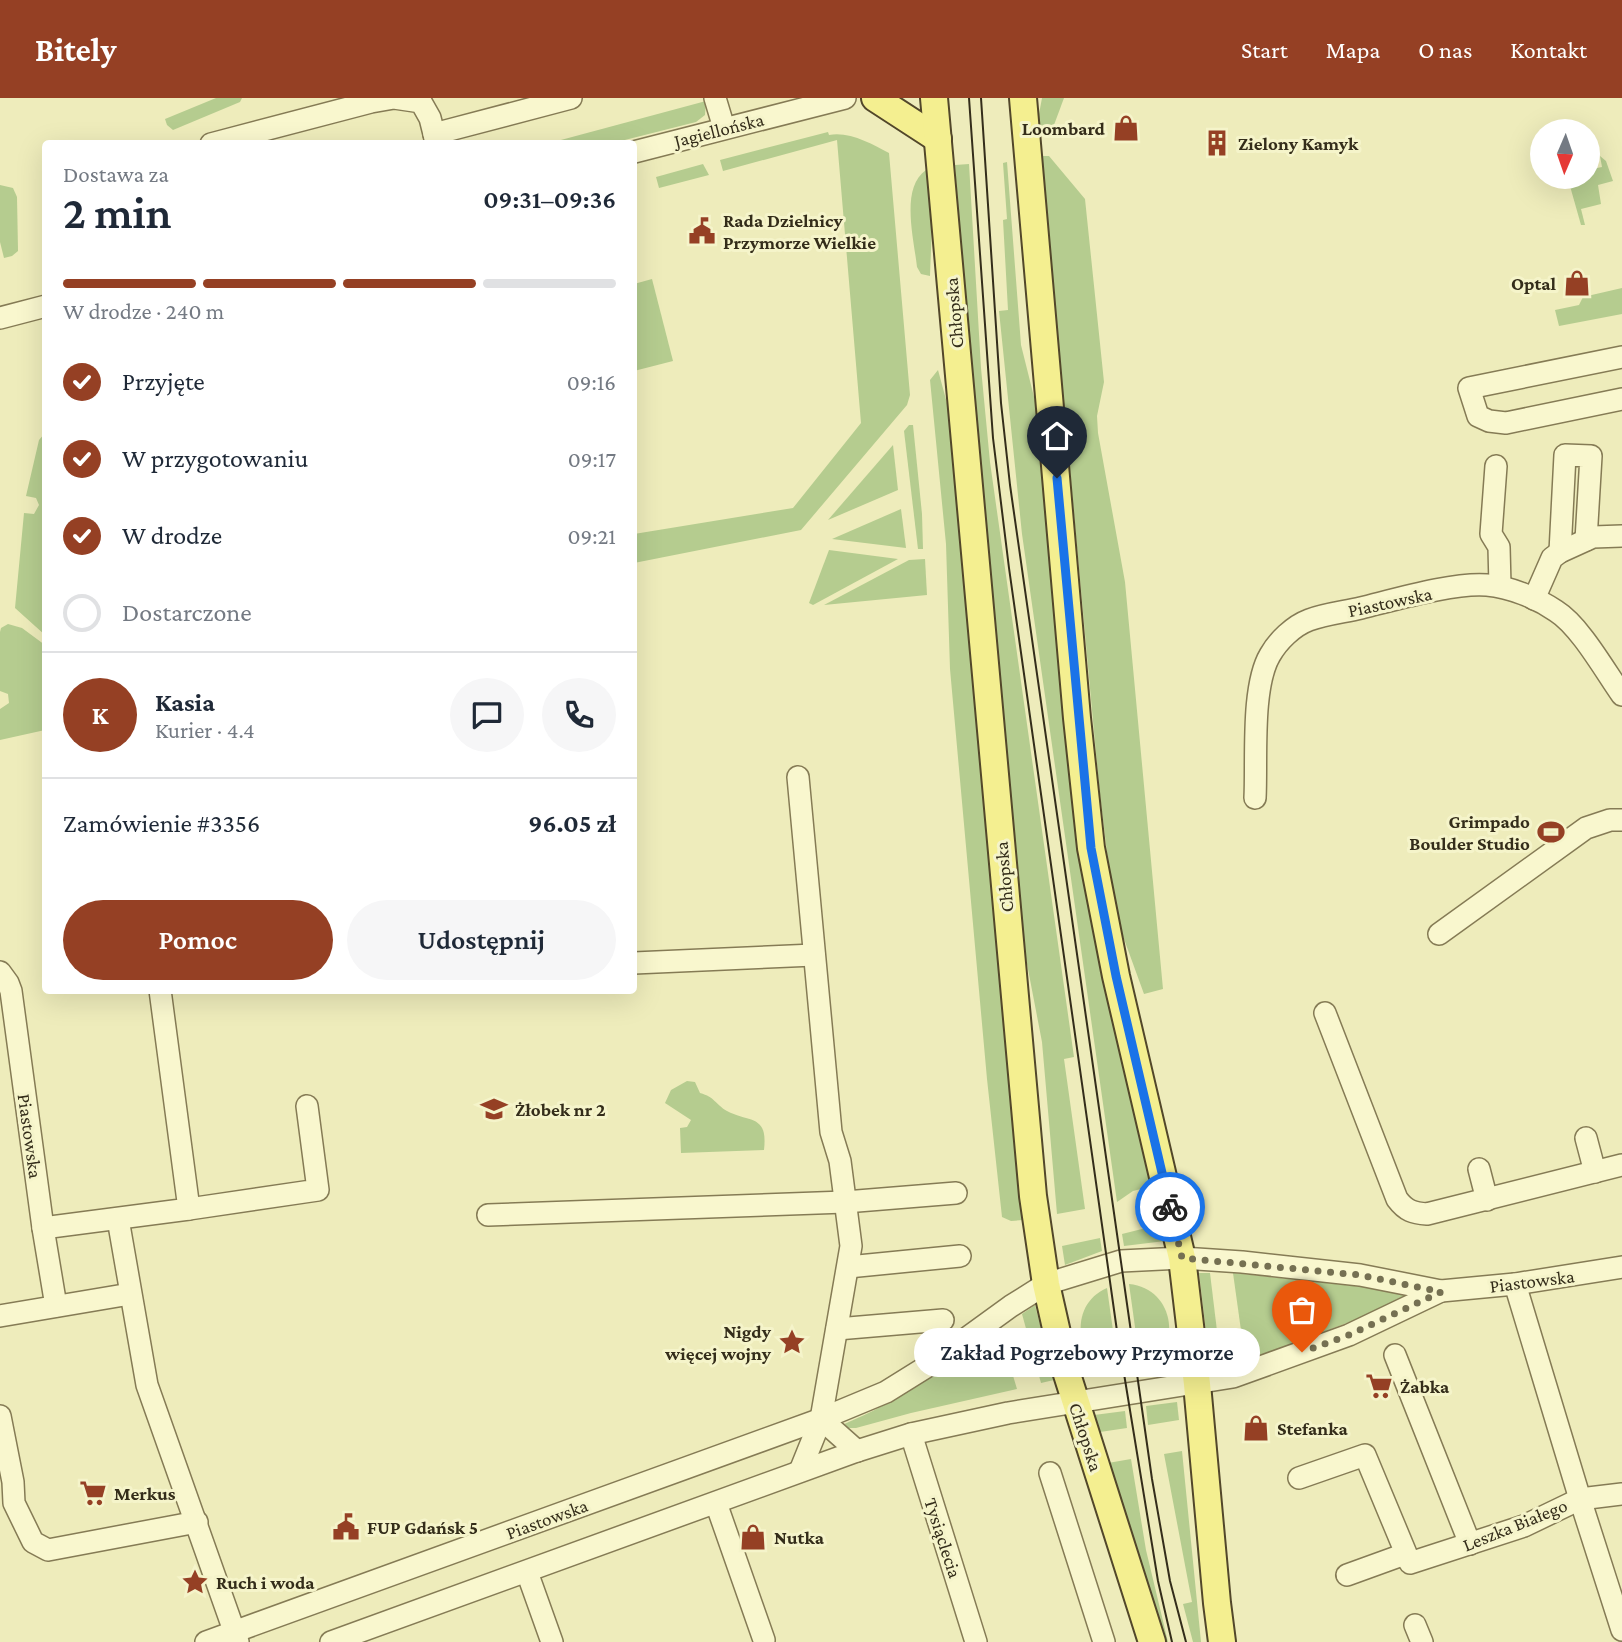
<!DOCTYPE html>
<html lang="pl">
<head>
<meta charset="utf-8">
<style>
  :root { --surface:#fff; --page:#f6f6f7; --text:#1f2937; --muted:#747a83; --line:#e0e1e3; --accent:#954024 }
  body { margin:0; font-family:"Crimson Pro",serif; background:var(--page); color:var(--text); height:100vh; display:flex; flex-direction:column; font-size:26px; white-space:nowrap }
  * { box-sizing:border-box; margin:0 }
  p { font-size:23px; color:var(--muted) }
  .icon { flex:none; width:38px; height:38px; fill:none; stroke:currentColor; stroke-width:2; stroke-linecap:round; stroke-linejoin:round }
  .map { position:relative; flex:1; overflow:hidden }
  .sheet { position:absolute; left:42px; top:42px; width:595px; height:854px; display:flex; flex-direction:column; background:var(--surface); border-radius:7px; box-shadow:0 7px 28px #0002 }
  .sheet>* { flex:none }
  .needle { width:46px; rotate:182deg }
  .tools { position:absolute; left:1530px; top:21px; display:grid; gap:14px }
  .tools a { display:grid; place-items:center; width:70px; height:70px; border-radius:50%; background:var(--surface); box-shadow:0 7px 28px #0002; font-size:35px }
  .pin { position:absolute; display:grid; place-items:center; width:60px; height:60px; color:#fff; margin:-72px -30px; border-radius:50% 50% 50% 0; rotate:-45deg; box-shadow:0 0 7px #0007 }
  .pin .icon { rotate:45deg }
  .courier { position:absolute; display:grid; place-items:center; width:70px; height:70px; margin:-35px; border:5px solid #1a73e8; border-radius:50%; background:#fff; color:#222; box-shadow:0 2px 9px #0007 }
  .bubble { position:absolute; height:49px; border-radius:24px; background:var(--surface); box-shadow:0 7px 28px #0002; font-size:23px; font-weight:600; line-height:49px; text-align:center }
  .summary em { font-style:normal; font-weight:600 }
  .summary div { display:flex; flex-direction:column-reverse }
  .summary { display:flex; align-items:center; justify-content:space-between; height:119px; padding:0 21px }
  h1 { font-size:46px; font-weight:600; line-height:52px }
  .bar { display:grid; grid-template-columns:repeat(4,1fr); gap:10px 7px; align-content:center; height:84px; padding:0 21px }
  .bar i { height:9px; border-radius:5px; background:var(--line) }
  .bar .active { background:var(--accent) }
  .bar p { grid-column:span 4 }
  .line { display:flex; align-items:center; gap:18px; padding:0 21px; border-top:2px solid var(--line) }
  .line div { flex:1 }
  .round { display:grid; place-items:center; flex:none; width:74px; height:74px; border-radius:37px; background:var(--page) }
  ol { padding:0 21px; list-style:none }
  li { display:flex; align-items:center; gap:21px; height:77px }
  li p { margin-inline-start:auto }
  li .icon { padding:7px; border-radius:50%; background:var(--accent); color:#fff; stroke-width:4 }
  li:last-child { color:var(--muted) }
  li i { width:38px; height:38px; border:4px solid var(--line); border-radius:50% }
  .action { display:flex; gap:14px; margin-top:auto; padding:14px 21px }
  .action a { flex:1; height:80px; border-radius:42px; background:var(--accent); color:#fff; font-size:28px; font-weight:600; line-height:80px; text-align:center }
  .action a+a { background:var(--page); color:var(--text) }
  header { display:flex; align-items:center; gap:42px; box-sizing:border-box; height:98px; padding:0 35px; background:var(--accent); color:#fff }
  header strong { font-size:33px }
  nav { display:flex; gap:38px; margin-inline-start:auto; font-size:24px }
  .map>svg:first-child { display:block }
</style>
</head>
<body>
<header>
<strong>Bitely</strong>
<nav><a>Start</a><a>Mapa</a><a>O nas</a><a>Kontakt</a></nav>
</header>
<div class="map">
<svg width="1622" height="1544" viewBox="0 0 1622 1544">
  <rect width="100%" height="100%" fill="#eeecbb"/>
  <g fill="#b5cc8f">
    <polygon points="216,0 242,0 240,4 173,32 167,27 165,21"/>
    <polygon points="1042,0 1064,0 1051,35 1038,36 1038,21"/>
    <polygon points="706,3 705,17 696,24 613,45 546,46"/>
    <path d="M 828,34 L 829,37 C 849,33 872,46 889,55 L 910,297 L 907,307 L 801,432 L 634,465 L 634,436 L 793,410 L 861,325 L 837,42 L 723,73 L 720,62 Z"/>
    <polygon points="1041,58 1049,58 1085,101 1104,284 1097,318 1098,335 1125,484 1163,891 1144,896 1116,819 1112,797 1099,688"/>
    <polygon points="1600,58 1606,63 1613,83 1598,87 1601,106 1581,111 1585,127 1581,127 1568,81 1551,85 1551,79 1587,79 1587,72 1602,69"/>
    <polygon points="1007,64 1021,247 1039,319 1153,1088 1133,1093 1117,1104 1022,436 999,213 1008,212 1003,122 1007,121 1003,65"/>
    <polygon points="703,66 709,77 659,90 656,79"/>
    <polygon points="969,66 981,270 990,364 1074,959 1064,961 1085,1111 1057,1116 1042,944 1022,840 966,220 955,67"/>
    <path d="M 926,72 C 935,106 931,143 930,178 L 921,176 L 917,169 C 914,141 900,90 926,72 Z"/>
    <polygon points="0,87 13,90 17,99 18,153 12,158 4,160 0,144"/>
    <polygon points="652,181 673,263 634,273 634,186"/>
    <polygon points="1622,190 1622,216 1559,228 1555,212 1579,207 1583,199"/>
    <polygon points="938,272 951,320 1010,990 1023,1122 1011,1123 1002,1119 987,981 950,571 946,446 930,282"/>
    <polygon points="909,327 913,327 922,416 923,451 918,451 904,333"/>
    <polygon points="45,335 46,335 45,537 15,510 24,415 34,416 39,407 36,400 26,398 39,342"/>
    <polygon points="893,347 898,392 828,422"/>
    <polygon points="901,411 906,450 832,441"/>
    <polygon points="829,452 898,461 813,507 809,505"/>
    <polygon points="925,461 927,497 824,507 909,462"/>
    <polygon points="8,526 22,530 45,547 45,632 0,642 0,611 9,605 8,596 0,593 0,534 1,530"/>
    <path d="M 687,983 L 695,984 L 700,995 C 715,999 715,1006 727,1013 C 750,1025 768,1016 764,1052 L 681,1055 L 680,1030 L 687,1029 L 691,1022 L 665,1005 L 671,992 Z"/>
    <polygon points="1162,1126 1165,1143 1124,1148 1122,1136"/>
    <polygon points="1100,1140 1102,1153 1065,1167 1062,1148"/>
    <polygon points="1199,1175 1210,1175 1221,1266 1210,1268"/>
    <polygon points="1233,1175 1410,1194 1411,1201 1269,1254 1245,1261"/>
    <path d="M 1129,1186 C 1176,1190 1184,1255 1141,1272 Z"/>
    <path d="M 1107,1190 L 1119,1275 C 1075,1269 1066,1207 1107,1190 Z"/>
    <polygon points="1035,1207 1054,1282 1041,1285 1022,1216"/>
    <path d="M 999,1231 L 1017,1291 L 911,1315 L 856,1330 L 844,1330 L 842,1327 C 900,1303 949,1268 999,1231 Z"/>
    <polygon points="1177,1304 1179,1322 1148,1327 1146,1308"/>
    <polygon points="1125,1313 1127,1330 1100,1334 1094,1317"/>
    <polygon points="1182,1353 1201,1544 1193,1544 1183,1506 1192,1504 1164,1356"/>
    <polygon points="1131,1361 1146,1452 1168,1544 1164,1544 1108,1365"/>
  </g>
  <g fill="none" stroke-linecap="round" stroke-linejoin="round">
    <g stroke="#857b55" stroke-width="24">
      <g id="minor">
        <polyline points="715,0 724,30"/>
        <polyline points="211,46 371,4 394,0 421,4 430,20 434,36"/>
        <polyline points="436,46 434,36 571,0"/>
        <polyline points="634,54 845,0"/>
        <polyline points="0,220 46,208"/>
        <polyline points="1622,259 1469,290 1478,318 1489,323 1506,325 1622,301"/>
        <polyline points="1496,368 1491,436 1499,449 1500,488"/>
        <polyline points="1560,454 1565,357 1591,358 1586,442"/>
        <polyline points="1534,501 1552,460 1560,454 1593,439 1622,438"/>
        <polyline points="798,679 831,1034 840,1063 851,1148 821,1321 800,1373"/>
        <path d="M 1255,700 C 1257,662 1251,589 1270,557 C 1278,543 1293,528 1309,522 C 1325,516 1344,514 1361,510 C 1394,502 1455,484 1487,487 C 1510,489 1537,500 1556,513 C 1580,528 1605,573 1622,597"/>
        <polyline points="1439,836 1586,730 1610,722 1622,722"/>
        <polyline points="634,865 814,857"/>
        <polyline points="0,874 8,885 11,893 43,1130 56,1208"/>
        <path d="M 1325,915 L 1397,1101 C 1406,1113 1413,1115 1427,1116 L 1622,1067"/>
        <polyline points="1586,1040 1595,1074"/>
        <polyline points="1479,1071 1487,1102"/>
        <polyline points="189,1111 318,1092 307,1008"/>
        <polyline points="488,1117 845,1104 956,1095"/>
        <polyline points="118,1121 147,1287 238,1544"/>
        <polyline points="43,1130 189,1111 160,892"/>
        <polyline points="848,1169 960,1158"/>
        <polyline points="1515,1186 1580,1401 1622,1532"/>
        <polyline points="0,1218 130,1196"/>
        <polyline points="837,1231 943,1222"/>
        <polyline points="1395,1257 1470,1446"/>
        <polyline points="0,1318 13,1384 14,1405 33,1444 48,1452 197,1424"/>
        <polyline points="821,1321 857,1353"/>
        <polyline points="911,1336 976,1544"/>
        <polyline points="1050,1375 1104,1544"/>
        <polyline points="1299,1380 1365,1357 1410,1465 1524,1428 1580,1401 1622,1396"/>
        <polyline points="716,1405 764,1542"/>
        <polyline points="527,1474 552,1544"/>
        <polyline points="1347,1477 1405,1456"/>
        <polyline points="1415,1527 1422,1544"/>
        <polyline points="206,1544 821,1321 886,1294 931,1266 1011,1208 1046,1186 1121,1163 1182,1160 1242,1164 1360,1177 1441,1193 1515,1186 1622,1169"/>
        <polyline points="331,1544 857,1353 911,1336 1008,1315 1233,1279 1349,1237 1441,1193"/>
      </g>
    </g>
    <g stroke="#52472a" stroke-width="30">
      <g id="major">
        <polyline points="875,0 938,41"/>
        <polyline points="934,0 1033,1098 1046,1186 1065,1270 1152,1544"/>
        <polyline points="1023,0 1077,620 1091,750 1116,878 1182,1160 1197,1286 1217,1505 1222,1544"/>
      </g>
    </g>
    <use href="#minor" stroke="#f9f7ce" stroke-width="21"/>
    <use href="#major" stroke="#f4ef90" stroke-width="26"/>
    <g stroke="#342d1a" stroke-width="2">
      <polyline points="969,0 993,340 1009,470 1117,1233 1158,1483 1172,1544"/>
      <polyline points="981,0 1001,305 1010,387 1152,1381 1170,1483 1186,1544"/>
    </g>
  </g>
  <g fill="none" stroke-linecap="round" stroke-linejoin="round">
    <polyline stroke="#757052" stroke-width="7" stroke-dasharray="0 12.6" points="1170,1109 1182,1160 1360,1177 1441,1194 1349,1237 1302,1254"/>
    <polyline stroke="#1a73e8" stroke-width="9" points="1057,380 1091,750 1116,878 1170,1109"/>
  </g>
  <defs>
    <g id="shop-bare" transform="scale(2.1)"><path d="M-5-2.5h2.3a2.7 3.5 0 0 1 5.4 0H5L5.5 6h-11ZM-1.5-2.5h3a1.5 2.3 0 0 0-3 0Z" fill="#954024" stroke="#f5f4ca" stroke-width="2.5" paint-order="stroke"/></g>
    <g id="building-bare" transform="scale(2.1)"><path d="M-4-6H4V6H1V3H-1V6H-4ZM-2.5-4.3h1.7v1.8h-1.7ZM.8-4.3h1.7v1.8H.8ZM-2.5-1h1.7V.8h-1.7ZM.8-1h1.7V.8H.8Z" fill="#954024" stroke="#f5f4ca" stroke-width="2.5" paint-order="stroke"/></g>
    <g id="civic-bare" transform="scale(2.1)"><path d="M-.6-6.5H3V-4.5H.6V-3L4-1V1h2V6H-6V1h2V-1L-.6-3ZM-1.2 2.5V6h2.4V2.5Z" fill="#954024" stroke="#f5f4ca" stroke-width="2.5" paint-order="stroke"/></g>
    <g id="stadium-bare" transform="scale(2.1)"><path d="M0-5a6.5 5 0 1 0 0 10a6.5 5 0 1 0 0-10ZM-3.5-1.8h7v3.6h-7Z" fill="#954024" stroke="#f5f4ca" stroke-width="2.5" paint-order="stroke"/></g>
    <g id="school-bare" transform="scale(2.1)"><path d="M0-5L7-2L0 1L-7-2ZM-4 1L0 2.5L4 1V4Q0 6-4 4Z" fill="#954024" stroke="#f5f4ca" stroke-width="2.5" paint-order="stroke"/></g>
    <g id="sight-bare" transform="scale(2.1)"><path d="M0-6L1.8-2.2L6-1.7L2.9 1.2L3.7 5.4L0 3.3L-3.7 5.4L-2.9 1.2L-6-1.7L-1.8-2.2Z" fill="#954024" stroke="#f5f4ca" stroke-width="2.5" paint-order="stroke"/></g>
    <g id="supermarket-bare" transform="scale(2.1)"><path d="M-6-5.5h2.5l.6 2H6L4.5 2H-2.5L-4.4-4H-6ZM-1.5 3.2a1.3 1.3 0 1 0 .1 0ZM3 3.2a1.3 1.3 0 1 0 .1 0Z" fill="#954024" stroke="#f5f4ca" stroke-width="2.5" paint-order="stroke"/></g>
  </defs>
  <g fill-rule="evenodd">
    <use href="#shop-bare" x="1126" y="30"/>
    <use href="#building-bare" x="1217" y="45"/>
    <use href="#civic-bare" x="702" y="133"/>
    <use href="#shop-bare" x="1577" y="185"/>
    <use href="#stadium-bare" x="1551" y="734"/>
    <use href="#school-bare" x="494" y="1011"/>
    <use href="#sight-bare" x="792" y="1244"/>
    <use href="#supermarket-bare" x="1379" y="1288"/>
    <use href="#shop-bare" x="1256" y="1330"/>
    <use href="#supermarket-bare" x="93" y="1395"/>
    <use href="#civic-bare" x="346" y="1429"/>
    <use href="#shop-bare" x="753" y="1439"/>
    <use href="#sight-bare" x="195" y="1484"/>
  </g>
  <g text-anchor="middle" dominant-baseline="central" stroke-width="6" stroke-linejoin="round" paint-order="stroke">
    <g font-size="19" font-weight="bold" fill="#342d1a" stroke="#f5f4ca" text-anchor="start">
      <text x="1105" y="30" text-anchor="end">Loombard</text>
      <text x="1238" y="45">Zielony Kamyk</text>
      <text x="723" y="122">Rada Dzielnicy<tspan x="723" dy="22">Przymorze Wielkie</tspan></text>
      <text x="1556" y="185" text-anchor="end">Optal</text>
      <text x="1530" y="723" text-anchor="end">Grimpado<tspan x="1530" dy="22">Boulder Studio</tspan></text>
      <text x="515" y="1011">Żłobek nr 2</text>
      <text x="771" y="1233" text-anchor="end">Nigdy<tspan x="771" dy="22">więcej wojny</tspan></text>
      <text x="1400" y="1288">Żabka</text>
      <text x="1277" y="1330">Stefanka</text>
      <text x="114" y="1395">Merkus</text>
      <text x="367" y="1429">FUP Gdańsk 5</text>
      <text x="774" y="1439">Nutka</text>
      <text x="216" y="1484">Ruch i woda</text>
    </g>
    <g font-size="19" fill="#342d1a" stroke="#f5f4ca">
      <text transform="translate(719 32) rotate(-14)">Jagiellońska</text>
      <text transform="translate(954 215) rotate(-95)">Chłopska</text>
      <text transform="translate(1390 504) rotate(-12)">Piastowska</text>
      <text transform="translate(1004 779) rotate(-95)">Chłopska</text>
      <text transform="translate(30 1038) rotate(82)">Piastowska</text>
      <text transform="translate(1532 1183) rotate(-7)">Piastowska</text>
      <text transform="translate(1086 1339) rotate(72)">Chłopska</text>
      <text transform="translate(547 1421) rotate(-20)">Piastowska</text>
      <text transform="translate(1515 1427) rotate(-22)">Leszka Białego</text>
      <text transform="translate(943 1440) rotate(72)">Tysiąclecia</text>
    </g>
  </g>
</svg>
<div class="tools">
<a><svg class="needle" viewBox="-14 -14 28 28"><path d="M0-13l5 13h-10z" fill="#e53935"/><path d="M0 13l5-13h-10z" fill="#747a83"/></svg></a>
</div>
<div class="pin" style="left:1302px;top:1254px;background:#ea580c"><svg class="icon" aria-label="bag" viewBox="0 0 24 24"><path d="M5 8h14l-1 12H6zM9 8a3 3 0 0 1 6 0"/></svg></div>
<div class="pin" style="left:1057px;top:380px;background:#1f2937"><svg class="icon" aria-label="home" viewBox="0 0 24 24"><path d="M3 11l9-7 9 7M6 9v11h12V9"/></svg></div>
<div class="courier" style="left:1170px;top:1109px"><svg class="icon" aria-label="bike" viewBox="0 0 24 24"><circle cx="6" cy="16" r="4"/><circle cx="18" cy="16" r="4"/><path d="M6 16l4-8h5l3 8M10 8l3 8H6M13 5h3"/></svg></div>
<div class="bubble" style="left:914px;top:1230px;width:346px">Zakład Pogrzebowy Przymorze</div>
<section class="sheet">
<div class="summary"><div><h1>2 min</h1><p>Dostawa za</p></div><em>09:31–09:36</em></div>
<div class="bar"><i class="active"></i><i class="active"></i><i class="active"></i><i></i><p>W drodze · 240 m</p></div>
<ol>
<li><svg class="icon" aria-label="check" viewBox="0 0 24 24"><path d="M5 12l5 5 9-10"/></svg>Przyjęte<p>09:16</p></li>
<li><svg class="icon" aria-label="check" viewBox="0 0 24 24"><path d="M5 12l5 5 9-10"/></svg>W przygotowaniu<p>09:17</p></li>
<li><svg class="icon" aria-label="check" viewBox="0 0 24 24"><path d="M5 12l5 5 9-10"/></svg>W drodze<p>09:21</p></li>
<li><i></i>Dostarczone</li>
</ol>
<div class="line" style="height:126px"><b class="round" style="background:var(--accent);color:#fff">K</b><div><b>Kasia</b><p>Kurier · 4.4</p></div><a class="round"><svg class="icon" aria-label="chat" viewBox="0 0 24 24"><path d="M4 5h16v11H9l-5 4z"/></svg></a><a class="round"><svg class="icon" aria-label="phone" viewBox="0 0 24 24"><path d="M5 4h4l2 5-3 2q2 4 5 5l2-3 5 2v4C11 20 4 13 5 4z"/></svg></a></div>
<div class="line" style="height:91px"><div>Zamówienie #3356</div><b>96.05 zł</b></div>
<div class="action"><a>Pomoc</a><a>Udostępnij</a></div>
</section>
</div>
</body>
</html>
